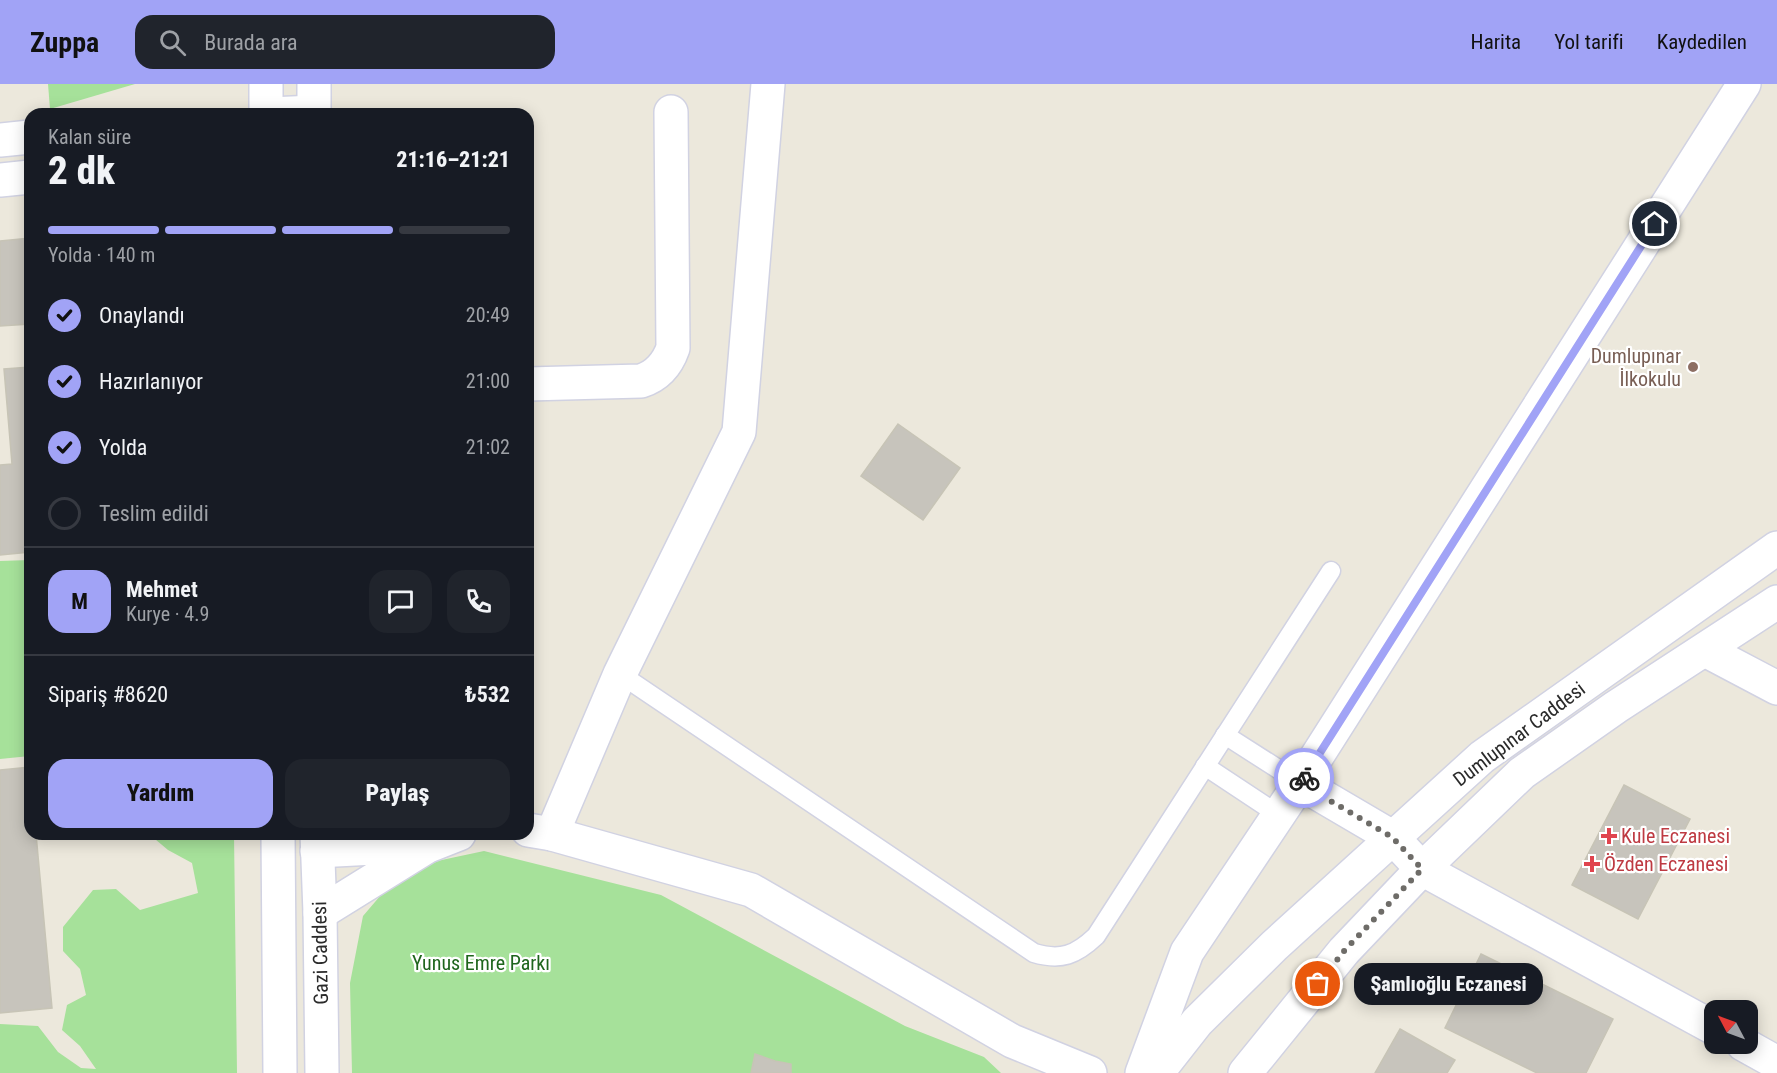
<!DOCTYPE html>
<html lang="tr">
<head>
<meta charset="utf-8">
<style>
  :root { --surface:#171b24; --page:#20242c; --text:#f1f3f6; --muted:#9ea1a6; --line:#363941; --accent:#a1a3f6 }
  body { margin:0; font-family:"Roboto Condensed",sans-serif; background:var(--page); color:var(--text); height:100vh; display:flex; flex-direction:column; font-size:22px; white-space:nowrap }
  * { box-sizing:border-box; margin:0 }
  p { font-size:20px; color:var(--muted) }
  .icon { flex:none; width:33px; height:33px; fill:none; stroke:currentColor; stroke-width:2; stroke-linecap:round; stroke-linejoin:round }
  .map { position:relative; flex:1; overflow:hidden }
  .sheet { position:absolute; left:24px; top:24px; width:510px; height:732px; display:flex; flex-direction:column; background:var(--surface); border-radius:18px; box-shadow:0 3px 15px #0003 }
  .sheet>* { flex:none }
  .needle { width:39px; rotate:311deg }
  .controls { position:absolute; left:1704px; top:916px; display:grid; gap:12px }
  .controls a { display:grid; place-items:center; width:54px; height:54px; border-radius:12px; background:var(--surface); box-shadow:0 3px 15px #0003; font-size:30px }
  .pin { position:absolute; display:grid; place-items:center; width:51px; height:51px; color:#fff; margin:-26px; border:3px solid #fff; border-radius:50%; box-shadow:0 2px 6px #0007 }
  .courier { position:absolute; display:grid; place-items:center; width:60px; height:60px; margin:-30px; border:4px solid #a1a3f6; border-radius:50%; background:#fff; color:#222; box-shadow:0 2px 8px #0007 }
  .bubble { position:absolute; height:42px; border-radius:18px; background:var(--surface); box-shadow:0 3px 15px #0003; font-size:20px; font-weight:800; line-height:42px; text-align:center }
  .overview em { font-style:normal; font-weight:800 }
  .overview div { display:flex; flex-direction:column-reverse }
  .overview { display:flex; align-items:center; justify-content:space-between; height:102px; padding:0 24px }
  h1 { font-size:39px; font-weight:800; line-height:45px }
  .bar { display:grid; grid-template-columns:repeat(4,1fr); gap:9px 6px; align-content:center; height:72px; padding:0 24px }
  .bar i { height:8px; border-radius:4px; background:var(--line) }
  .bar .selected { background:var(--accent) }
  .bar p { grid-column:span 4 }
  .line { display:flex; align-items:center; gap:15px; padding:0 24px; border-top:2px solid var(--line) }
  .line div { flex:1 }
  .round { display:grid; place-items:center; flex:none; width:63px; height:63px; border-radius:18px; background:var(--page) }
  ol { padding:0 24px; list-style:none }
  li { display:flex; align-items:center; gap:18px; height:66px }
  li p { margin-inline-start:auto }
  li .icon { padding:6px; border-radius:50%; background:var(--accent); color:#111; stroke-width:4 }
  li:last-child { color:var(--muted) }
  li i { width:33px; height:33px; border:3px solid var(--line); border-radius:50% }
  .button { display:flex; gap:12px; margin-top:auto; padding:12px 24px }
  .button a { flex:1; height:69px; border-radius:18px; background:var(--accent); color:#111; font-size:24px; font-weight:800; line-height:69px; text-align:center }
  .button a+a { background:var(--page); color:var(--text) }
  header { display:flex; align-items:center; gap:36px; box-sizing:border-box; height:84px; padding:0 30px; background:var(--accent); color:#111 }
  header strong { font-size:28px }
  nav { display:flex; gap:33px; margin-inline-start:auto; font-size:21px }
  .search { width:420px; height:54px; background:var(--page); display:flex; align-items:center; gap:15px; box-sizing:border-box; padding:0 21px; border-radius:18px; color:var(--muted); font-size:22px }
  .map>svg:first-child { display:block }
</style>
</head>
<body>
<header>
<strong>Zuppa</strong>
<div class="search"><svg class="icon" aria-label="search" viewBox="0 0 24 24"><circle cx="10" cy="10" r="6"/><path d="M15 15l6 6"/></svg>Burada ara</div>
<nav><a>Harita</a><a>Yol tarifi</a><a>Kaydedilen</a></nav>
</header>
<div class="map">
<svg width="1777" height="989" viewBox="0 0 1777 989">
  <rect width="100%" height="100%" fill="#ece8dc"/>
  <g fill="#a6e19a">
    <polygon points="48,0 135,0 50,25"/>
    <polygon points="30,476 30,672 0,675 0,477"/>
    <polygon points="149,750 234,750 237,989 0,989 0,940 38,942 58,968 81,984 96,985 80,962 62,946 67,921 86,911 80,885 63,867 63,843 93,806 116,805 140,826 198,809 192,779 168,766"/>
    <polygon points="484,767 661,811 905,942 984,973 1001,989 352,989 350,899 363,832 404,784"/>
  </g>
  <g fill="#c7c4bc" stroke="#c7c4b6" stroke-width="1.5">
    <polygon points="30,154 30,240 0,242 0,157"/>
    <polygon points="30,283 30,468 0,471 0,381 12,380 4,285"/>
    <polygon points="898,340 960,384 923,436 861,392"/>
    <polygon points="30,683 30,750 36,750 52,924 0,929 0,686"/>
    <polygon points="1624,701 1690,735 1638,835 1572,801"/>
    <polygon points="1481,870 1613,935 1586,989 1537,989 1445,944"/>
    <polygon points="1400,945 1455,976 1447,989 1375,989"/>
    <polygon points="755,970 775,977 791,980 791,989 751,989"/>
  </g>
  <g fill="none" stroke-linecap="round" stroke-linejoin="round">
    <g stroke="#d1d2e2" stroke-width="21">
      <g id="service">
        <path d="M 620,590 L 1034,869 C 1061,877 1076,871 1096,852 L 1331,487"/>
        <polyline points="1225,651 1300,699"/>
        <polyline points="1205,682 1279,731"/>
      </g>
    </g>
    <g stroke="#d1d2e2" stroke-width="36">
      <g id="minor">
        <path d="M 528,300 L 641,297 C 657,292 667,281 673,264 L 671,28"/>
        <polyline points="1705,566 1777,604"/>
        <polyline points="1300,699 1392,753 1422,785 1714,944"/>
        <polyline points="552,750 620,590 739,348 768,0"/>
        <polyline points="1743,960 1777,979"/>
      </g>
    </g>
    <g stroke="#d1d2e2" stroke-width="36">
      <g id="tertiary">
        <polyline points="266,0 266,30"/>
        <polyline points="314,30 314,0"/>
        <polyline points="278,750 280,989"/>
        <polyline points="317,750 320,829 322,989"/>
        <polyline points="1142,989 1187,868 1300,699 1744,0"/>
      </g>
    </g>
    <g stroke="#d1d2e2" stroke-width="36">
      <g id="secondary">
        <polyline points="270,30 314,28"/>
        <polyline points="0,56 30,53"/>
        <polyline points="0,96 30,93"/>
        <polyline points="528,746 552,750 751,806 1012,957 1090,989"/>
        <polyline points="317,767 431,761 459,750"/>
        <polyline points="320,829 428,762"/>
        <polyline points="1157,989 1197,938 1274,862 1482,673 1777,464"/>
        <polyline points="1245,989 1344,867 1422,785 1522,689 1616,623 1777,518"/>
      </g>
    </g>
    <use href="#service" stroke="#fff" stroke-width="18"/>
    <use href="#minor" stroke="#fff" stroke-width="33"/>
    <use href="#tertiary" stroke="#fff" stroke-width="33"/>
    <use href="#secondary" stroke="#fff" stroke-width="33"/>
  </g>
  <g fill="none" stroke-linecap="round" stroke-linejoin="round">
    <polyline stroke="#6e6c68" stroke-width="6" stroke-dasharray="0 10.8" points="1304,694 1300,699 1392,753 1422,785 1344,867 1318,900"/>
    <polyline stroke="#a1a3f6" stroke-width="8" points="1304,694 1655,140"/>
  </g>
  <circle fill="#8d6e63" stroke="#fff" stroke-width="2" cx="1693" cy="283" r="6"/>
  <g fill="#e0444e" stroke="#fff" stroke-width="2">
    <path d="M1606 743h6v6h6v6h-6v6h-6v-6h-6v-6h6z"/>
    <path d="M1589 771h6v6h6v6h-6v6h-6v-6h-6v-6h6z"/>
  </g>
  <g text-anchor="middle" dominant-baseline="central" stroke-width="4.5" stroke-linejoin="round" paint-order="stroke">
    <g font-size="20" fill="#785e54" stroke="#fff" text-anchor="end">
      <text x="1681" y="272">Dumlupınar<tspan x="1681" dy="23">İlkokulu</tspan></text>
    </g>
    <g font-size="20" fill="#2a2a2a" stroke="#fff">
      <text transform="translate(1519 650) rotate(-37)">Dumlupınar Caddesi</text>
      <text transform="translate(320 869) rotate(-91)">Gazi Caddesi</text>
    </g>
    <g font-size="20" fill="#be3a42" stroke="#fff" text-anchor="start">
      <text x="1621" y="752">Kule Eczanesi</text>
      <text x="1604" y="780">Özden Eczanesi</text>
    </g>
    <g font-size="20" fill="#1e651c" stroke="#fff">
      <text x="481" y="879">Yunus Emre Parkı</text>
    </g>
  </g>
</svg>
<div class="controls">
<a><svg class="needle" viewBox="-14 -14 28 28"><path d="M0-13l5 13h-10z" fill="#e53935"/><path d="M0 13l5-13h-10z" fill="#9ea1a6"/></svg></a>
</div>
<div class="pin" style="left:1318px;top:900px;background:#ea580c"><svg class="icon" aria-label="bag" viewBox="0 0 24 24"><path d="M5 8h14l-1 12H6zM9 8a3 3 0 0 1 6 0"/></svg></div>
<div class="pin" style="left:1655px;top:140px;background:#1f2937"><svg class="icon" aria-label="home" viewBox="0 0 24 24"><path d="M3 11l9-7 9 7M6 9v11h12V9"/></svg></div>
<div class="courier" style="left:1304px;top:694px"><svg class="icon" aria-label="bike" viewBox="0 0 24 24"><circle cx="6" cy="16" r="4"/><circle cx="18" cy="16" r="4"/><path d="M6 16l4-8h5l3 8M10 8l3 8H6M13 5h3"/></svg></div>
<div class="bubble" style="left:1354px;top:879px;width:189px">Şamlıoğlu Eczanesi</div>
<section class="sheet">
<div class="overview"><div><h1>2 dk</h1><p>Kalan süre</p></div><em>21:16–21:21</em></div>
<div class="bar"><i class="selected"></i><i class="selected"></i><i class="selected"></i><i></i><p>Yolda · 140 m</p></div>
<ol>
<li><svg class="icon" aria-label="check" viewBox="0 0 24 24"><path d="M5 12l5 5 9-10"/></svg>Onaylandı<p>20:49</p></li>
<li><svg class="icon" aria-label="check" viewBox="0 0 24 24"><path d="M5 12l5 5 9-10"/></svg>Hazırlanıyor<p>21:00</p></li>
<li><svg class="icon" aria-label="check" viewBox="0 0 24 24"><path d="M5 12l5 5 9-10"/></svg>Yolda<p>21:02</p></li>
<li><i></i>Teslim edildi</li>
</ol>
<div class="line" style="height:108px"><b class="round" style="background:var(--accent);color:#111">M</b><div><b>Mehmet</b><p>Kurye · 4.9</p></div><a class="round"><svg class="icon" aria-label="chat" viewBox="0 0 24 24"><path d="M4 5h16v11H9l-5 4z"/></svg></a><a class="round"><svg class="icon" aria-label="phone" viewBox="0 0 24 24"><path d="M5 4h4l2 5-3 2q2 4 5 5l2-3 5 2v4C11 20 4 13 5 4z"/></svg></a></div>
<div class="line" style="height:78px"><div>Sipariş #8620</div><b>₺532</b></div>
<div class="button"><a>Yardım</a><a>Paylaş</a></div>
</section>
</div>
</body>
</html>
